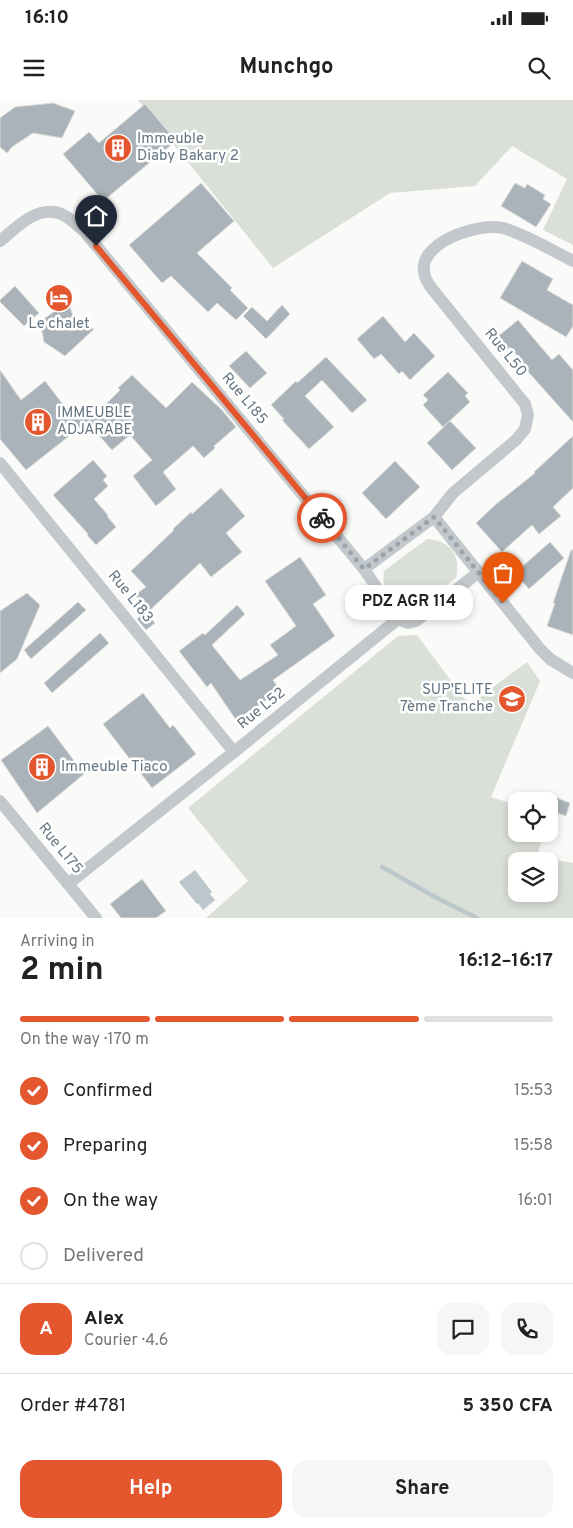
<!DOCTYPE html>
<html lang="en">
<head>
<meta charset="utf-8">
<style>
  :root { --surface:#fff; --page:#f6f6f6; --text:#222; --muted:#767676; --line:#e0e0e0; --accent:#e4572e }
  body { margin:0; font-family:Overpass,sans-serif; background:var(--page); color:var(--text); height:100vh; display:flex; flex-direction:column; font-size:19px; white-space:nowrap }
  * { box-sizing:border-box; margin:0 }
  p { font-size:16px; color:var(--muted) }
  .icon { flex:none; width:28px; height:28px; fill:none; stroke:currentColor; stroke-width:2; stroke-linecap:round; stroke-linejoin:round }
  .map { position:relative; height:818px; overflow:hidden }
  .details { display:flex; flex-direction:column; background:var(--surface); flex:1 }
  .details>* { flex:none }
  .tools { position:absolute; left:508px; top:692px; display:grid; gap:10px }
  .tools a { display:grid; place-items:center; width:50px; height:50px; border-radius:10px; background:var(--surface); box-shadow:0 2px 8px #0003; font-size:25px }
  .pin { position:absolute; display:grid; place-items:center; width:42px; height:42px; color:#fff; margin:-51px -21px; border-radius:50% 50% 50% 0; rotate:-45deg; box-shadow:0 0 5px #0007 }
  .pin .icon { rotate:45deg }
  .courier { position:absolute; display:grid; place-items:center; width:50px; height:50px; margin:-25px; border:4px solid #e4572e; border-radius:50%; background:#fff; color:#222; box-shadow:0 1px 6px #0007 }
  .bubble { position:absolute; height:35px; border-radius:15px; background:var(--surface); box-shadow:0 2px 8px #0003; font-size:16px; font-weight:700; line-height:35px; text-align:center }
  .head em { font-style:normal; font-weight:700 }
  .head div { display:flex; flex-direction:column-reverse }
  .head { display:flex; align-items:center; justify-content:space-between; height:85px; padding:0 20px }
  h1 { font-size:32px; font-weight:700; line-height:38px }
  .bar { display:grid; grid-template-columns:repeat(4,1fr); gap:8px 5px; align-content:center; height:60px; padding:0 20px }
  .bar i { height:6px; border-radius:4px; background:var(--line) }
  .bar .active { background:var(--accent) }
  .bar p { grid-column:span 4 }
  .line { display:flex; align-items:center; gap:12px; padding:0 20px; border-top:1px solid var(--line) }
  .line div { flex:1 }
  .round { display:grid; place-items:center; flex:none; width:52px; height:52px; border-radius:15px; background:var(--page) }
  ol { padding:0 20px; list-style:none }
  li { display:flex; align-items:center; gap:15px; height:55px }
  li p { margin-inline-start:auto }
  li .icon { padding:5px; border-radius:50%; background:var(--accent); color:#fff; stroke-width:4 }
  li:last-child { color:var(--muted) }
  li i { width:28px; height:28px; border:2px solid var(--line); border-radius:50% }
  .action { display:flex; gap:10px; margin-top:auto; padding:10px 20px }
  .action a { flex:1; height:58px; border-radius:15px; background:var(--accent); color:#fff; font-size:20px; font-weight:700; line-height:58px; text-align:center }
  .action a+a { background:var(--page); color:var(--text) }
  .status { display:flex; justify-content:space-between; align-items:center; height:35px; padding:0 25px; background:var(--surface); direction:ltr }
  .status svg { height:14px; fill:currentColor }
  header { display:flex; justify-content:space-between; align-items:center; height:65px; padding:0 20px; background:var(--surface); font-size:22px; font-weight:700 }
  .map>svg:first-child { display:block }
</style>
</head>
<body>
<div class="status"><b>16:10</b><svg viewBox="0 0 49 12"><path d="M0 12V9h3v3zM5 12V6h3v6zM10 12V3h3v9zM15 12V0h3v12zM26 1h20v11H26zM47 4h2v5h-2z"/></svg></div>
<header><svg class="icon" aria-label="menu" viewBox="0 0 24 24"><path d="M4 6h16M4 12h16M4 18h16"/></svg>Munchgo<svg class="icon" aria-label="search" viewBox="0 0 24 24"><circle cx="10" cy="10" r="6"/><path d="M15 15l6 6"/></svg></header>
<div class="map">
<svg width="573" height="818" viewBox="0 0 573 818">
  <rect width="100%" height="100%" fill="#fafaf8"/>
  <g fill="#dadfd7" fill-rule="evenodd">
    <polygon points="138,0 573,0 573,145 543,130 567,79 512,46 475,86 390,93 273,168"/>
    <path d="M 427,439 C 451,441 461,455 456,478 L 412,510 C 392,507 381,491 384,471 Z"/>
    <path d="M 417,535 L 469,605 L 527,562 L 540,581 L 491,697 L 516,705 L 516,734 L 543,734 L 537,757 L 573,763 L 573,818 L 206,818 L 248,781 L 188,708 L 398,536 ZM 549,761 L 549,794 L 516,794 L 516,761 Z"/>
  </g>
  <polygon fill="#bbc7cb" points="195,770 212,792 210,794 215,800 203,810 198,803 197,804 179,782"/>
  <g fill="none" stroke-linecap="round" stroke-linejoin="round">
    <polyline stroke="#bbc7cb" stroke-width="4.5" points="382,767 437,798 477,818"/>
  </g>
  <g fill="#aab3b9" stroke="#dcdcda">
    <polygon points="53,3 75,11 62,38 33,33 12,47 7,53 0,47 0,18 15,7"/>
    <polygon points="145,4 176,41 103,101 63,54 89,32 99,43"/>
    <polygon points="201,83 234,121 197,153 232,188 230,190 248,208 236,220 217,203 208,212 171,176 162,183 129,145"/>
    <polygon points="515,83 525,88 527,84 545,95 543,99 551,104 536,127 501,106"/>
    <polygon points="522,161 553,179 547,190 573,205 573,226 566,237 500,198"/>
    <polygon points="15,186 39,213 24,226 0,202 0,200"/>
    <polygon points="68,201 75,222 94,229 65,256 44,242 40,222"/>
    <polygon points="282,205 290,214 266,239 243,216 252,207 267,221"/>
    <polygon points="383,216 405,242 414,233 435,256 410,280 402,271 399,274 381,254 374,259 357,239"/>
    <polygon points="518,220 552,260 559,254 573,270 573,322 523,266 525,265 510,247 506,250 496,238"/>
    <polygon points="246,251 267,273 250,288 229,266"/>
    <polygon points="326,257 367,300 352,313 322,280 305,296 334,327 309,349 282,320 284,319 271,305 296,281 297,283"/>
    <polygon points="0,270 21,300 45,281 74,319 92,303 99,311 120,290 118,288 132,275 166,308 192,282 222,310 236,327 214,346 215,348 204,358 193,346 163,372 176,389 156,406 133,376 152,360 130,335 112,350 87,322 26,370 0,339"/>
    <polygon points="448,272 468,293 465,296 470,302 443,327 423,305 428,300 423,295"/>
    <polygon points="450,321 476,348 452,370 427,343"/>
    <polygon points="573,336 573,388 553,407 561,416 539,434 532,425 502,452 476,423 495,405 535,373 534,372"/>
    <polygon points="93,360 107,376 103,380 108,386 94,399 108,415 107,416 116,427 96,445 87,435 88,434 53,395"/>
    <polygon points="395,361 420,387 386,419 362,393"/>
    <polygon points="221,388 245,416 226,433 242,452 211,477 200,463 148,512 135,495 146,487 131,471 174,430 173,429 191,412 192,414"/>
    <polygon points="550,442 564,458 529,489 515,473"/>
    <polygon points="571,450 573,450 573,535 547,526 555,503 553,503"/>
    <polygon points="300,457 326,495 313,504 335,536 273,580 280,591 236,620 211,583 207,587 179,551 203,533 205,535 237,505 245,514 212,545 240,580 278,555 270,545 296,526 265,481"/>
    <polygon points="27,493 40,505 17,559 0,573 0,511"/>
    <polygon points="78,502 86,510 31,559 24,550"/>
    <polygon points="145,512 155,523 146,530 137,519"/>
    <polygon points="100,533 109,543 52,593 44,583"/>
    <polygon points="143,593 170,628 173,625 196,654 152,688 103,624"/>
    <polygon points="48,626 84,674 37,713 1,660"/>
    <polygon points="557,698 570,703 566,716 552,711"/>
    <polygon points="142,779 166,811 156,818 121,818 110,804"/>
  </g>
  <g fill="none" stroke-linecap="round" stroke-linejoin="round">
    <g stroke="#c3c8cc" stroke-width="12">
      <path d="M 0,141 C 15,129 33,109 54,112 C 66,113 75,124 84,131 L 364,469 L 398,519"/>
      <polyline points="0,363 234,652"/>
      <polyline points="434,417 540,549 550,559 573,573"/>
      <path d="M 364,469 L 434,417 L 453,393 L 516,340 L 525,329 L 528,315 L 525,304 L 433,190 C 430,186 426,181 425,176 C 414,143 479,122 503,128 C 527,135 551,150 573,161"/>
      <polyline points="398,519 408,523 416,521 479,472"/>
      <polyline points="0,701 96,818"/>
      <polyline points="68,784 234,652 398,519"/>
    </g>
  </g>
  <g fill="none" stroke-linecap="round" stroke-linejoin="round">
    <polyline stroke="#99a4ac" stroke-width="5" stroke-dasharray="0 9" points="322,418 364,469 434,417 503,503"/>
    <polyline stroke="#e4572e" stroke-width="6" points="96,146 322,418"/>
  </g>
  <defs>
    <g id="building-disc" transform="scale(1.4375)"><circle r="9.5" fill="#e4572e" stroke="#fff"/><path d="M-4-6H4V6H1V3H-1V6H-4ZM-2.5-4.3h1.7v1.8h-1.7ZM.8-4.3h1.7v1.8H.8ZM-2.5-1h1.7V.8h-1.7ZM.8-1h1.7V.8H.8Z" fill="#fff"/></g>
    <g id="hotel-disc" transform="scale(1.4375)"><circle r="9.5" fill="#e4572e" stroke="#fff"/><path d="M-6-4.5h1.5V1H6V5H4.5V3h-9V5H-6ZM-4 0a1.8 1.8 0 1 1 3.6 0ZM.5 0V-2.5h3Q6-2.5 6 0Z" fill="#fff"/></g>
    <g id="university-disc" transform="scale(1.4375)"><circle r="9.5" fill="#e4572e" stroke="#fff"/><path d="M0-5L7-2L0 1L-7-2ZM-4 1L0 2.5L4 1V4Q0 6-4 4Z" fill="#fff"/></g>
  </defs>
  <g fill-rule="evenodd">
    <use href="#building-disc" x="118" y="48"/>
    <use href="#hotel-disc" x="59" y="198"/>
    <use href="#building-disc" x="38" y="322"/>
    <use href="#university-disc" x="512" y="599"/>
    <use href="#building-disc" x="42" y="667"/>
  </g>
  <g text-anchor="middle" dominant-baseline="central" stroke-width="5" stroke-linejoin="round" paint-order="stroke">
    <g font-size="15" fill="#657683" stroke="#fff" text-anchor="start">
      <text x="137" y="39">Immeuble<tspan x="137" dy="17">Diaby Bakary 2</tspan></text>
      <text x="59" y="224" text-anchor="middle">Le chalet</text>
      <text x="57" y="313">IMMEUBLE<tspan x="57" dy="17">ADJARABE</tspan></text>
      <text x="493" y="590" text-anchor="end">SUP'ELITE<tspan x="493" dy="17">7ème Tranche</tspan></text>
      <text x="61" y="667">Immeuble Tiaco</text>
    </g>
    <g font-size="15" fill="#657683" stroke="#fff">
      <text transform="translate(505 253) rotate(51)">Rue L50</text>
      <text transform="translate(244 299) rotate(50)">Rue L185</text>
      <text transform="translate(130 497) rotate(51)">Rue L183</text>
      <text transform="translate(262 609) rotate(-39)">Rue L52</text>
      <text transform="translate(60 749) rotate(51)">Rue L175</text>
    </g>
  </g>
</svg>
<div class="tools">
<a><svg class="icon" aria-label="locate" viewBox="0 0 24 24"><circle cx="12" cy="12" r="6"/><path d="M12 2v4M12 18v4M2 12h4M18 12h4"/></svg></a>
<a><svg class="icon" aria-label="layers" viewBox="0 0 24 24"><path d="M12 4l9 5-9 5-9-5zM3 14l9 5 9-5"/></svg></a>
</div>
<div class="pin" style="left:503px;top:503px;background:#ea580c"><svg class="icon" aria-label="bag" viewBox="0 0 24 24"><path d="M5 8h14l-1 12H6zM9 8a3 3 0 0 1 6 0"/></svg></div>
<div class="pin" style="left:96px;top:146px;background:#1f2937"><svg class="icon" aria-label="home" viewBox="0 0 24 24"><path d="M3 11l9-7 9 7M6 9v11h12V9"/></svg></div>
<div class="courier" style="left:322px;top:418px"><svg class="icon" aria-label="bike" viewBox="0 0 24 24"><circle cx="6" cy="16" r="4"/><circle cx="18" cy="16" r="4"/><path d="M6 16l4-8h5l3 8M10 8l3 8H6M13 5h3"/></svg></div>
<div class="bubble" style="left:345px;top:485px;width:128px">PDZ AGR 114</div>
</div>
<section class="details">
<div class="head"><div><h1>2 min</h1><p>Arriving in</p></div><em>16:12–16:17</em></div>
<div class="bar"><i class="active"></i><i class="active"></i><i class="active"></i><i></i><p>On the way · 170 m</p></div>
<ol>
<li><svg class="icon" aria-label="check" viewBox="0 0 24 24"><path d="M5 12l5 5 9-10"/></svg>Confirmed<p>15:53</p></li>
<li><svg class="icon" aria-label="check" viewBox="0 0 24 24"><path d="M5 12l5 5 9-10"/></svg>Preparing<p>15:58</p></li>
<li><svg class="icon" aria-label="check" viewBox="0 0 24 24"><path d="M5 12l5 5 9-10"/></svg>On the way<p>16:01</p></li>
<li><i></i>Delivered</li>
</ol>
<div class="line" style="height:90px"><b class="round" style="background:var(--accent);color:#fff">A</b><div><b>Alex</b><p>Courier · 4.6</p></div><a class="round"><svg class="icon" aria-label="chat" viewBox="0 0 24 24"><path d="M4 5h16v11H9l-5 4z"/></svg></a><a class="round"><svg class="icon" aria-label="phone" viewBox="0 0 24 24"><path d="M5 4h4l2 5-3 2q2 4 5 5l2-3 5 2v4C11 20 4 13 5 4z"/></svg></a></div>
<div class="line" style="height:65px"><div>Order #4781</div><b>5 350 CFA</b></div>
<div class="action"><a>Help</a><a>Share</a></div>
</section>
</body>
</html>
